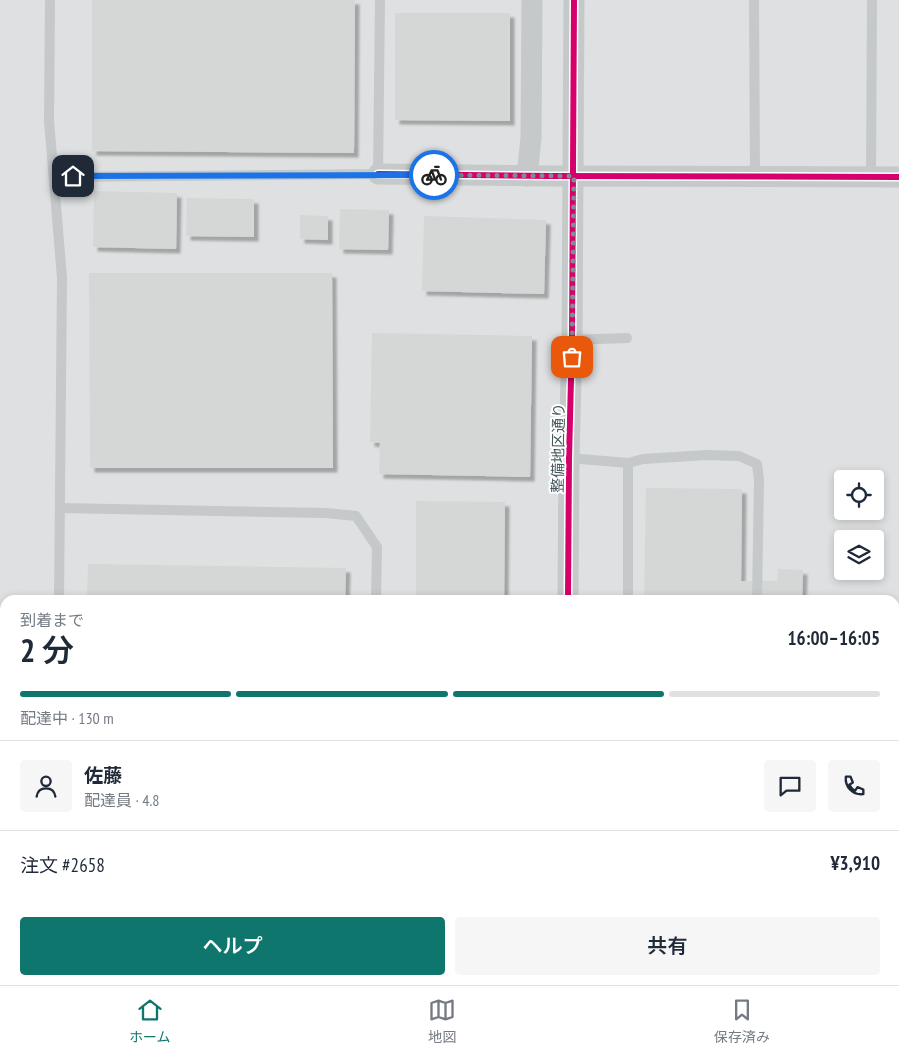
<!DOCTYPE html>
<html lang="ja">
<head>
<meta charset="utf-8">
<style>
  :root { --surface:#fff; --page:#f6f6f7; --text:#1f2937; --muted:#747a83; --line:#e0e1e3; --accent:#0f766e }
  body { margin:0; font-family:"PT Sans Narrow","Noto Sans JP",sans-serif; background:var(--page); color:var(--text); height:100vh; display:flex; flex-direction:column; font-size:19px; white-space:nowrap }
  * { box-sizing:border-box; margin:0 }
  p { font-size:16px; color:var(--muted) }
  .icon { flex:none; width:28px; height:28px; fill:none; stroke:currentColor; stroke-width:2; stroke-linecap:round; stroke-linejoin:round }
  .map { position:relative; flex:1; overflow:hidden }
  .side { position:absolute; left:0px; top:595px; width:900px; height:390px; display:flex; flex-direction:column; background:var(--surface); border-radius:15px 15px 0 0; box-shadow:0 2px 8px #0003 }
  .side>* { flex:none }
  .fabs { position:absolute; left:834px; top:470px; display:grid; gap:10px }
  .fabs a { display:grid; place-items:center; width:50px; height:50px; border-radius:5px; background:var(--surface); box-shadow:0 2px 8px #0003; font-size:25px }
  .pin { position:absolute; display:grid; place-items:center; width:42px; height:42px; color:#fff; margin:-21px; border-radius:10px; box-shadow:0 2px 8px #0006 }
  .courier { position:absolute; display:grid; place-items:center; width:50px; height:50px; margin:-25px; border:4px solid #1a73e8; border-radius:50%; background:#fff; color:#222; box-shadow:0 1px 6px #0007 }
  .summary em { font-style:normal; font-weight:600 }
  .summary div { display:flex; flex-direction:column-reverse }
  .summary { display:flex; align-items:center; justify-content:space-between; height:85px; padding:0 20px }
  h1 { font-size:32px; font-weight:600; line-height:38px }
  .bar { display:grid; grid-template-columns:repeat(4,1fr); gap:8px 5px; align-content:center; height:60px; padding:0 20px }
  .bar i { height:6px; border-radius:4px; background:var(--line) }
  .bar .selected { background:var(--accent) }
  .bar p { grid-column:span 4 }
  .line { display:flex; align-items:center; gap:12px; padding:0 20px; border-top:1px solid var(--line) }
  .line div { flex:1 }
  .round { display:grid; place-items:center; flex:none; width:52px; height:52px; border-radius:5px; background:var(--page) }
  .button { display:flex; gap:10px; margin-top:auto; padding:10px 20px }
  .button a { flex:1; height:58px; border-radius:5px; background:var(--accent); color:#fff; font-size:20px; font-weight:600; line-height:58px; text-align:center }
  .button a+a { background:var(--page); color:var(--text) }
  .tabs { display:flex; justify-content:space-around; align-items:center; height:70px; border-top:1px solid var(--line); background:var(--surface); font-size:14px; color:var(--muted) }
  .tabs a { display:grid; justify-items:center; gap:2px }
  .tabs .selected { color:var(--accent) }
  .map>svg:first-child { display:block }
</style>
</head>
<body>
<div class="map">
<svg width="899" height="985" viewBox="0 0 899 985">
  <defs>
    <filter id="shadow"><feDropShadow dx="4.5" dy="4.5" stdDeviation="1" flood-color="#0004"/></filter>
  </defs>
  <rect width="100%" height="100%" fill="#efeeee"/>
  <path fill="#dee0e1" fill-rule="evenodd" d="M 0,0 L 899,0 L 899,985 L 0,985 ZM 842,479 L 875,479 L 875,511 L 842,511 ZM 842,539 L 875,539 L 875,571 L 842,571 ZM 5,600 L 895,600 L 895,980 L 5,980 Z"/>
  <g fill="#d5d7d7" filter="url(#shadow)">
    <polygon points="92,0 355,0 354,153 92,151"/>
    <polygon points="395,13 510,13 510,121 395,120"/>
    <polygon points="94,191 177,193 176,249 93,247"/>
    <polygon points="187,198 254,199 254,237 186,236"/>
    <polygon points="340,209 389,210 388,250 339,249"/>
    <polygon points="300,215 328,216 328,240 300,239"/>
    <polygon points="424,216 546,220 544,294 422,291"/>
    <polygon points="89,273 332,273 333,468 90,468"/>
    <polygon points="372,333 532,336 530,477 379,474 380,443 370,442"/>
    <polygon points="646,488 742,489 741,581 777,581 778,569 803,570 802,600 741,599 741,600 644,600"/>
    <polygon points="416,501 505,502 504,600 416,600"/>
    <polygon points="88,564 346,568 345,600 87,600"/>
  </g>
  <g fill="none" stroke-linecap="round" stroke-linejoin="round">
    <g stroke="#c5c9ca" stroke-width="10">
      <polyline points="50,0 49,121 62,278 59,600"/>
      <polyline points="754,0 755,177"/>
      <polyline points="54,177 378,174 380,0"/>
      <polyline points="871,177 872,0"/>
      <polyline points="572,340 627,338"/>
      <polyline points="569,458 628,463 628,600"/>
      <polyline points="628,463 643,459 707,455 739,456 757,464 759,480 757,600"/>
      <polyline points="60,508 326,513 356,516 377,547 376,600"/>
      <polyline points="56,985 57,980"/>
      <polyline points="327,985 327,980"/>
    </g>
    <g stroke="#c5c9ca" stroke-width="21">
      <polyline points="378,174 550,176 899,177"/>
      <polyline points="527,176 531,138 532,0"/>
      <polyline points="568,600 569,458 572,340 574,0"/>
      <polyline points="453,980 505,985"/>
      <polyline points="564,985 564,980"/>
    </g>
    <g stroke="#fff" stroke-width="9">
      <g id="cycleway">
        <polyline points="378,174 550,176 899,177"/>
        <polyline points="568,600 569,458 572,340 574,0"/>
      </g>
    </g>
    <use href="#cycleway" stroke="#d6006c" stroke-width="6"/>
  </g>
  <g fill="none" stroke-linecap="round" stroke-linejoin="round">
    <polyline stroke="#808c8f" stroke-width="5" stroke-dasharray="0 9" points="434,175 574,176 572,357"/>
    <polyline stroke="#1a73e8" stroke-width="6" points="73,176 434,175"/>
  </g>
  <g text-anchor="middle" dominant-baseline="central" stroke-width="4" stroke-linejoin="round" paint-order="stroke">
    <g font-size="15" fill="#44575c" stroke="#fff">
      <text transform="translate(558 448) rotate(-89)">整備地区通り</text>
    </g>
  </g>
</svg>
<div class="fabs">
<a><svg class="icon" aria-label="locate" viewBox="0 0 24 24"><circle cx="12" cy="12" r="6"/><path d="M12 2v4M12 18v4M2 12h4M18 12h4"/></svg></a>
<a><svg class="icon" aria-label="layers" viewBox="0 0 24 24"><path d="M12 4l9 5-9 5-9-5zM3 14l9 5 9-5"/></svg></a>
</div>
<div class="pin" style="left:572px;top:357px;background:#ea580c"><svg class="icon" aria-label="bag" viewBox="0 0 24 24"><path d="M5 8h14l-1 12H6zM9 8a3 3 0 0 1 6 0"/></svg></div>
<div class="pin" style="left:73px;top:176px;background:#1f2937"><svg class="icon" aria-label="home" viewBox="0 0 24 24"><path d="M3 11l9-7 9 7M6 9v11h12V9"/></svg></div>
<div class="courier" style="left:434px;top:175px"><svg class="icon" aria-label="bike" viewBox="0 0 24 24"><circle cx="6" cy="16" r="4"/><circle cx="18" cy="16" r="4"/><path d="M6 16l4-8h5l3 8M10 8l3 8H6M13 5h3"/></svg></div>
<section class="side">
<div class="summary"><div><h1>2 分</h1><p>到着まで</p></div><em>16:00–16:05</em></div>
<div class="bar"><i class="selected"></i><i class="selected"></i><i class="selected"></i><i></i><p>配達中 · 130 m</p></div>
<div class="line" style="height:90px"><a class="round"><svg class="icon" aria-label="person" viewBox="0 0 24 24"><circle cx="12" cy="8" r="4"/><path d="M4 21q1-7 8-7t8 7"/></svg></a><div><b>佐藤</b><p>配達員 · 4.8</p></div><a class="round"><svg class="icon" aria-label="chat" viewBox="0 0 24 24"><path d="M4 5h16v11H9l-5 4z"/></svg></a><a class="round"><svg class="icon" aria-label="phone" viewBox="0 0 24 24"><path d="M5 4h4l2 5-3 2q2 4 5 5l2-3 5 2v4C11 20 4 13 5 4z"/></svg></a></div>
<div class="line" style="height:65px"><div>注文 #2658</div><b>¥3,910</b></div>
<div class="button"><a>ヘルプ</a><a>共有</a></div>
</section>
</div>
<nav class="tabs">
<a class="selected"><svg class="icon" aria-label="home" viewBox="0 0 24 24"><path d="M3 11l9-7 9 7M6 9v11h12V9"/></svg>ホーム</a>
<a><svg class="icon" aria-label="map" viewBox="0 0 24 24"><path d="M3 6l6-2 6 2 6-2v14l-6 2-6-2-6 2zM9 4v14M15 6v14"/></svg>地図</a>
<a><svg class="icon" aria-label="saved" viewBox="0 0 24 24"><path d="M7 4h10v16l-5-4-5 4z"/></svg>保存済み</a>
</nav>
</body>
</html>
